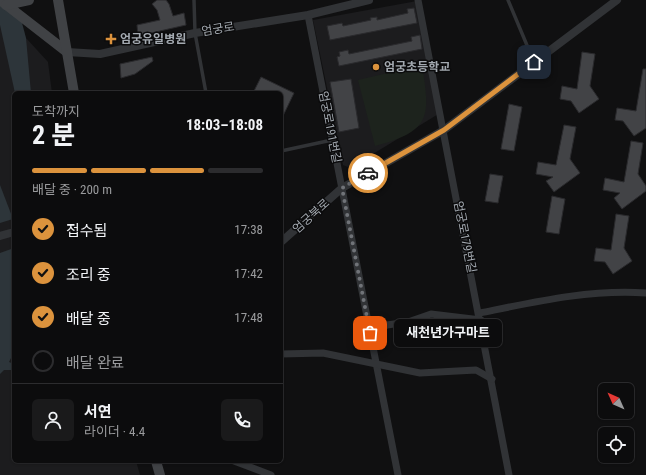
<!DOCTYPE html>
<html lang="ko">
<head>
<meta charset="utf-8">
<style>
  :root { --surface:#0c0c0d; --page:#1a1a1b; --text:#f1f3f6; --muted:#9a9b9d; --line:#2c2c2e; --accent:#dc933d }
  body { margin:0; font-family:"Roboto Condensed","Noto Sans KR",sans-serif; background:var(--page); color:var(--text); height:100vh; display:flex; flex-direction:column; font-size:15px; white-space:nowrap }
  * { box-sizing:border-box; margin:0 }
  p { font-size:13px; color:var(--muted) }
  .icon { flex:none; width:22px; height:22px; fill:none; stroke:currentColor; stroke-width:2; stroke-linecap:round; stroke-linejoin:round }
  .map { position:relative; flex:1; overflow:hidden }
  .side { position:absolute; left:12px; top:91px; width:271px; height:372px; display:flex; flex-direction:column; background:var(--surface); border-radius:6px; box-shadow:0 1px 3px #0004,0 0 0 1px var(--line) }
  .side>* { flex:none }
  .needle { width:26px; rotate:315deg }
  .tools { position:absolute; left:598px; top:383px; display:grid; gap:8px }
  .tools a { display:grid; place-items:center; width:36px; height:36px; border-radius:6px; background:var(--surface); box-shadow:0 1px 3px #0004,0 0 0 1px var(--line); font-size:20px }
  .pin { position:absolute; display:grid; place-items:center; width:34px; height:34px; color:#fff; margin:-17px; border-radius:8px; box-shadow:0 2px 6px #0006 }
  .courier { position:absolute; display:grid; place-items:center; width:40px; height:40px; margin:-20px; border:3px solid #dc933d; border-radius:50%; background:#fff; color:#222; box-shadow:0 1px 5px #0007 }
  .bubble { position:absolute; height:28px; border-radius:6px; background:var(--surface); box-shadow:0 1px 3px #0004,0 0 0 1px var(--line); font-size:13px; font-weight:700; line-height:28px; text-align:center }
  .overview em { font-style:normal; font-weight:700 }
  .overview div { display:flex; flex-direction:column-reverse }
  .overview { display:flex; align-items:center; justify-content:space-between; height:68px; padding:0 20px }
  h1 { font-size:26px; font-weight:700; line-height:30px }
  .bar { display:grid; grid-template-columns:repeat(4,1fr); gap:6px 4px; align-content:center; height:48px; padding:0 20px }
  .bar i { height:5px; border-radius:3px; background:var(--line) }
  .bar .current { background:var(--accent) }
  .bar p { grid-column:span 4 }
  .line { display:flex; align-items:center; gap:10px; padding:0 20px; border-top:1px solid var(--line) }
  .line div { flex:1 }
  .round { display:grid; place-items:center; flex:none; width:42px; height:42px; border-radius:6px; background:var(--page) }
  ol { padding:0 20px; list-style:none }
  li { display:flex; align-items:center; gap:12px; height:44px }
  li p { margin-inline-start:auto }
  li .icon { padding:4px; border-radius:50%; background:var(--accent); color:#111; stroke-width:4 }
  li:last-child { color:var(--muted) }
  li i { width:22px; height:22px; border:2px solid var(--line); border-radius:50% }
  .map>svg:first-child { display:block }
</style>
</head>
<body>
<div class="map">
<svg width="646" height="475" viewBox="0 0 646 475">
  <rect width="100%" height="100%" fill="#101011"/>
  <g fill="#1c1c1e">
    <polygon points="417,1 440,113 350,168 343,165 313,20"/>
    <polygon points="0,18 26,38 48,62 52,93 14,93 14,461 136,461 140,475 0,475"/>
  </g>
  <path fill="#1d231d" d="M 422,65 C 430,116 432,131 375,146 L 358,80 Z"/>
  <g fill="#2d353a">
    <polygon points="0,0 16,0 26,38 31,93 15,93 0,25"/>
    <polygon points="0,185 13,219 0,223"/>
    <polygon points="14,248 14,352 9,362 14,364 14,370 4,370 0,374 0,253"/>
  </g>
  <g fill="#424346" stroke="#2a2a2d">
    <polygon points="157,0 166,0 169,4 173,16 184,13 186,25 138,36 137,25 160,20 157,10 152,4"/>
    <polygon points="414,8 417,23 330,40 327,26 342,23 343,26 371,20 370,18 377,17 377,20 408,13 407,9"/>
    <polygon points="420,35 422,49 339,66 337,57 340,56 339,52 348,50 349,54 412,41 411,37"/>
    <polygon points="582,52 595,54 590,86 599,99 579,113 571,101 560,99 562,86 577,89"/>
    <polygon points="152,57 153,61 135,74 121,78 120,64"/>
    <polygon points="643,69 646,69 646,128 634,136 623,121 615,120 617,108 636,111"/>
    <polygon points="261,77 294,93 281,120 281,93 253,93"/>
    <polygon points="351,79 359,128 339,132 330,82"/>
    <polygon points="509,104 522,107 514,151 501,149"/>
    <polygon points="564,125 576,127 570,159 580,173 554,192 546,181 553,177 536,174 538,162 556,165"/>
    <polygon points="631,141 643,143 638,174 646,186 646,191 622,209 614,198 620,193 603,190 605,178 624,182"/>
    <polygon points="490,174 503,176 498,203 485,201"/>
    <polygon points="552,196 565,199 559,234 546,232"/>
    <polygon points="616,214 629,216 624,248 632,261 613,274 605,262 594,261 596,248 611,250"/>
  </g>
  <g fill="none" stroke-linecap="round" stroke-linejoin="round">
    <g stroke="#313336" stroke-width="3.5">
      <polyline points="194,0 195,33 206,93"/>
      <polyline points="508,0 534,62"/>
      <polyline points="281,151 332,140"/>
    </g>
    <g stroke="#313336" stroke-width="7">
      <polyline points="418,0 509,475"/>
      <polyline points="308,15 398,475"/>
      <path d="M 480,313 C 534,302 590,289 646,293"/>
      <polyline points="370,333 387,325 408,322 431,314 481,320"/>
      <polyline points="281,354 323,353 420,373 476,370 492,379"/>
      <polyline points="234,461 271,475"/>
    </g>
    <g stroke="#313336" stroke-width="8">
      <polyline points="67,52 100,54 195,33 308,15 369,0"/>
      <polyline points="0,236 14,232"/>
      <polyline points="281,242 342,188 444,130 617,0"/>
    </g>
    <g stroke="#404245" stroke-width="10">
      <polyline points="0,0 67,52"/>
      <polyline points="58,0 74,93"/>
      <polyline points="6,5 29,0"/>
      <polyline points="156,461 160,475"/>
    </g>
  </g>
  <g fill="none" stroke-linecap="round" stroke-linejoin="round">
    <polyline stroke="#707378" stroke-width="4" stroke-dasharray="0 7.2" points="368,173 342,188 370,333"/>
    <polyline stroke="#dc933d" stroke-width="5" points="368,173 444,130 534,62"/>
  </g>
  <g fill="#dc933d" stroke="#0b0b0c" stroke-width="1.5">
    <path d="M109 33h4v4h4v4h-4v4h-4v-4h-4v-4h4z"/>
    <circle cx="376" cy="67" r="4"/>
  </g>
  <g text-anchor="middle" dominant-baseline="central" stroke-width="3" stroke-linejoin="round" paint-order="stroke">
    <g font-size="12" fill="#a3a9b0" stroke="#0b0b0c">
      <text transform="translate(218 29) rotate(-9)">엄궁로</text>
      <text transform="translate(330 127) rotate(79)">엄궁로191번길</text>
      <text transform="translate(311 216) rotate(-42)">엄궁북로</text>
      <text transform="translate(465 237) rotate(79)">엄궁로179번길</text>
    </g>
    <g font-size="12" font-weight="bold" fill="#a3a9b0" stroke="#0b0b0c" text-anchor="start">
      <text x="120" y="39">엄궁유일병원</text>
      <text x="384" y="67">엄궁초등학교</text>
    </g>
  </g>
</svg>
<div class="tools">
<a><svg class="needle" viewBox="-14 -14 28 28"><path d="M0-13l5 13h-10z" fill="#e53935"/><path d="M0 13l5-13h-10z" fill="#9a9b9d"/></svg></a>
<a><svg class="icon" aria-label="locate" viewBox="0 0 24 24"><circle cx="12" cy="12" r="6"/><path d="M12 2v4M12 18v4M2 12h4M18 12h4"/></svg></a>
</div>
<div class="pin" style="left:370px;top:333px;background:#ea580c"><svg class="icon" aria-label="bag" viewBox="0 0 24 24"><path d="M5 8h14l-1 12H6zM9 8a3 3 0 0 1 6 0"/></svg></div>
<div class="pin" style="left:534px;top:62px;background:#1f2937"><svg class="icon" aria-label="home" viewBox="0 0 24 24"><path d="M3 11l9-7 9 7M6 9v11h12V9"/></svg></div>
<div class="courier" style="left:368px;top:173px"><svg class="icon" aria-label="car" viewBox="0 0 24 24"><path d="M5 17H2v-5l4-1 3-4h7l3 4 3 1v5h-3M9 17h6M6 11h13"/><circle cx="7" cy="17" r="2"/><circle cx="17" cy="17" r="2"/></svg></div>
<div class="bubble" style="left:394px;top:319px;width:108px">새천년가구마트</div>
<section class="side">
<div class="overview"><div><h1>2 분</h1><p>도착까지</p></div><em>18:03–18:08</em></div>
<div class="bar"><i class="current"></i><i class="current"></i><i class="current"></i><i></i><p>배달 중 · 200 m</p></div>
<ol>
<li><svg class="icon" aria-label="check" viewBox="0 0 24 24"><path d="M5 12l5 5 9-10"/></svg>접수됨<p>17:38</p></li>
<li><svg class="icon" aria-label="check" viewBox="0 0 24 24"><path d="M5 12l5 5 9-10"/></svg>조리 중<p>17:42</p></li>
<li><svg class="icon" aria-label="check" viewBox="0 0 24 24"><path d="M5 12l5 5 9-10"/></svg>배달 중<p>17:48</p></li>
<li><i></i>배달 완료</li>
</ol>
<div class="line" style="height:72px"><a class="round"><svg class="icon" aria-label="person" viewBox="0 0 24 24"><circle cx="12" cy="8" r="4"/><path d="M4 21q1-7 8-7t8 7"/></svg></a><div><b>서연</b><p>라이더 · 4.4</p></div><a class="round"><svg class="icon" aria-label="phone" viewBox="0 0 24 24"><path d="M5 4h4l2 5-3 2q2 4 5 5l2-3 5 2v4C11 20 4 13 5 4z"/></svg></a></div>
</section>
</div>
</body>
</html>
